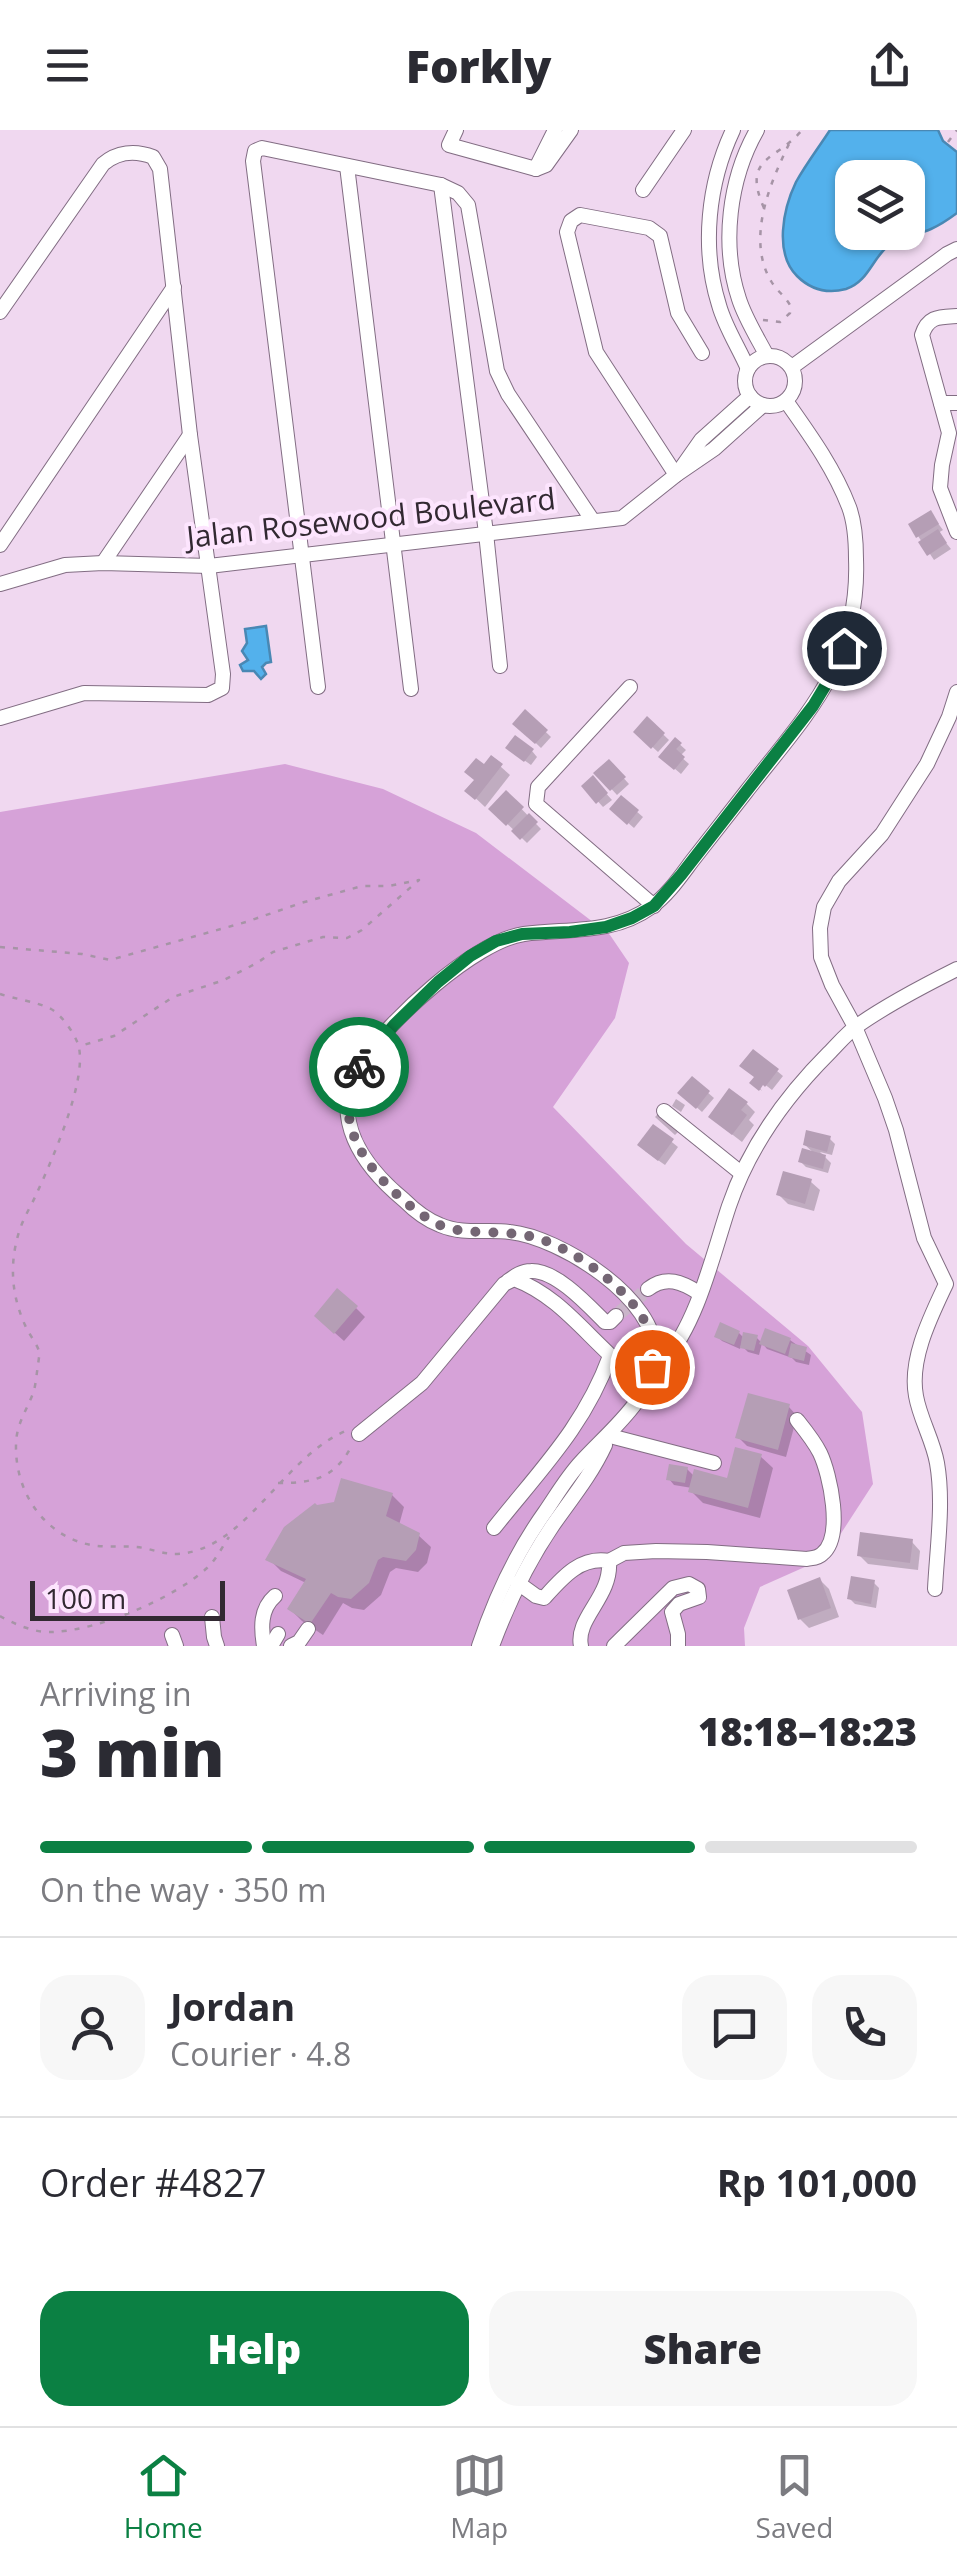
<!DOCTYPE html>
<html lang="en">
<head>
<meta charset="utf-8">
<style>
  :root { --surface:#fff; --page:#f7f7f7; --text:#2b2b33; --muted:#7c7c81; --line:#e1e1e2; --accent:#0b8043 }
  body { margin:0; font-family:"Open Sans",sans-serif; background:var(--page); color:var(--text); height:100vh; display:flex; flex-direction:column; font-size:38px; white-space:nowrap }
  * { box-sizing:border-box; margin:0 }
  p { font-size:32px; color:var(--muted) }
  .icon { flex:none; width:55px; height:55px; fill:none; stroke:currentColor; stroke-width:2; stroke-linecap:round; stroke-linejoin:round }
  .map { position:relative; height:1516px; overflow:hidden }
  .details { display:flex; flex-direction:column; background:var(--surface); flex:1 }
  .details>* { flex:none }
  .buttons { position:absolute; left:835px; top:30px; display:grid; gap:20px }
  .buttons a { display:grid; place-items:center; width:90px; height:90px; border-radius:20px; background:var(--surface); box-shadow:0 2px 8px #0004; font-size:50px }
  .scale { position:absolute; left:30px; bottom:25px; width:195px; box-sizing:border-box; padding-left:10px; border:5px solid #322932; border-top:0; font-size:28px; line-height:35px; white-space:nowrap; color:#322932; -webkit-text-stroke:8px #fde5fe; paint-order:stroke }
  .pin { position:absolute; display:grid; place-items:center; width:85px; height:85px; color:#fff; margin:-42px; border:5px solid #fff; border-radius:50%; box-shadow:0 2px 10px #0007 }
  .courier { position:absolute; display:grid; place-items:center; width:100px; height:100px; margin:-50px; border:8px solid #0b8043; border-radius:50%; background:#fff; color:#222; box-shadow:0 2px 12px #0007 }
  .headline em { font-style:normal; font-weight:800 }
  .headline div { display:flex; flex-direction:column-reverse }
  .headline { display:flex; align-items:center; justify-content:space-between; height:170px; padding:0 40px }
  h1 { font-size:65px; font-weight:800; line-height:75px }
  .bar { display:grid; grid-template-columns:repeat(4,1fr); gap:15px 10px; align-content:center; height:120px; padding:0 40px }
  .bar i { height:12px; border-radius:8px; background:var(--line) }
  .bar .selected { background:var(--accent) }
  .bar p { grid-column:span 4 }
  .line { display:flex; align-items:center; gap:25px; padding:0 40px; border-top:2px solid var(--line) }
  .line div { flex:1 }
  .round { display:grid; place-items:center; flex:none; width:105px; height:105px; border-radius:30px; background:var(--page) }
  .cta { display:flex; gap:20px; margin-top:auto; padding:20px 40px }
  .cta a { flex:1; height:115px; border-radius:30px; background:var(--accent); color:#fff; font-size:40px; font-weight:800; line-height:115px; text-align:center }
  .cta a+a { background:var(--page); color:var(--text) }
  header { display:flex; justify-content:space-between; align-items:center; height:130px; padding:0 40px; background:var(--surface); font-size:45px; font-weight:800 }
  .tab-bar { display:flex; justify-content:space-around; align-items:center; height:140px; border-top:2px solid var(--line); background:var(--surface); font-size:28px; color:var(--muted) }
  .tab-bar a { display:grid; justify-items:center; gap:5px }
  .tab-bar .selected { color:var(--accent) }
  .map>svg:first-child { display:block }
</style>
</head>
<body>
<header><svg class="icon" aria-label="menu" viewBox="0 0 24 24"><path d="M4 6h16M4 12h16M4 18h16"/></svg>Forkly<svg class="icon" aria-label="share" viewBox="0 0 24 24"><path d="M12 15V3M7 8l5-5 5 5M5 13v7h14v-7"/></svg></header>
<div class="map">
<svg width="957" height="1516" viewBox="0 0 957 1516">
  <rect width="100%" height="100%" fill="#f0d8f0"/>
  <polygon fill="#d6a2d8" points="285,634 383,659 476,703 610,805 629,833 615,888 553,977 686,1114 808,1216 862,1282 873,1354 825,1428 760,1457 744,1498 745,1516 0,1516 0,682"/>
  <g fill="#53b1ec" stroke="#4988b4" stroke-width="2.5" fill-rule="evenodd">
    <path d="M 830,0 L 938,0 L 943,11 L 957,22 L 957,83 C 949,89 940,95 931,99 C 917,105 901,107 888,116 C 872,129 868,152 846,159 C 827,164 811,160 797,146 C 774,123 783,79 796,52 C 806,34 819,17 830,0 ZM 852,48 L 908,48 L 908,102 L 852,102 Z"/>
    <polygon points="266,496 271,532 266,533 262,537 266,544 261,549 254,541 243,541 240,535 248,530 242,521 247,513 245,499"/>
  </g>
  <g fill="#0003">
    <polygon points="931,384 943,400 938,403 951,419 934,430 918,406"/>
    <polygon points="526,583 551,607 541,618 516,594"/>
    <polygon points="648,590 669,610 658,622 636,602"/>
    <polygon points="676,611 686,620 680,626 689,634 681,644 667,632"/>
    <polygon points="532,621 537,627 531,635 514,623"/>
    <polygon points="491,628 510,645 485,677 468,661"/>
    <polygon points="609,632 629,654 617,665 597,643"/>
    <polygon points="593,649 612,670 603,677 584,656"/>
    <polygon points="506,663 541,699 527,713 492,679"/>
    <polygon points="621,668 643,687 634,698 612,679"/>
    <polygon points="754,922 783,946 772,960 758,949 756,952 762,961 752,953 757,948 743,936"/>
    <polygon points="692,949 714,968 702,982 681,963"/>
    <polygon points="676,969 685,975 681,982 672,976"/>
    <polygon points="746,973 755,982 749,990 754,995 742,1012 720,995"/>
    <polygon points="658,984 678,1002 675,1005 655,987"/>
    <polygon points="653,997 678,1017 665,1035 645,1021"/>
    <polygon points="830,1009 835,1014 832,1025 820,1022 831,1033 828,1043 806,1037 801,1032 816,1025 805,1015"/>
    <polygon points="811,1052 820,1060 814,1081 788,1074 779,1065"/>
    <polygon points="356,1178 365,1187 344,1211 326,1195"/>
    <polygon points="739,1203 745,1209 756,1207 762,1213 790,1210 811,1225 809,1235 796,1232 792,1228 767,1219 762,1213 759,1225 748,1222 741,1215 740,1219 722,1211 717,1206"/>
    <polygon points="789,1277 797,1286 786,1327 747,1316 738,1307"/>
    <polygon points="760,1326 773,1338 760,1388 703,1373 691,1361 692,1358 674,1355 669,1349 687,1339 695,1347 729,1351"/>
    <polygon points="392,1365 404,1377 399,1395 418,1405 431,1417 427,1433 418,1442 396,1438 390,1442 381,1465 364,1480 352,1478 343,1473 323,1505 302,1491 290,1479 306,1453 281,1441 269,1429"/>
    <polygon points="912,1412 920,1421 918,1440 868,1434 859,1425"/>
    <polygon points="820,1450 829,1459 839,1487 809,1498 800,1489"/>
    <polygon points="874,1453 879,1458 876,1478 855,1474 849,1468"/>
  </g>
  <g fill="#b59eb5">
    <polygon points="931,380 939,394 916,408 908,394"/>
    <polygon points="938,399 947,413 927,426 918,412"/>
    <polygon points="525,579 548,600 535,614 512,594"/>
    <polygon points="647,586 665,603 651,619 633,602"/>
    <polygon points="515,605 534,619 524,632 505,618"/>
    <polygon points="675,607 682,613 676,619 685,627 674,640 658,627"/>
    <polygon points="491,625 503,634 475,670 464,661 474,650 464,642 476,628 484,634"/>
    <polygon points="609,629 626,647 610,661 593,643"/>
    <polygon points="593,645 608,663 596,674 581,656"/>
    <polygon points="506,660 524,677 506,696 488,679"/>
    <polygon points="621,665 639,680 627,695 609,679"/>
    <polygon points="529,683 538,692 520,710 511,701"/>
    <polygon points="753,919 779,939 765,957 763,955 759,961 749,953 754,947 739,936"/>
    <polygon points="692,946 710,961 696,979 677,963"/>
    <polygon points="729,958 748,972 741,980 747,985 732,1005 708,987"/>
    <polygon points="653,994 674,1009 658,1031 637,1015"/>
    <polygon points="806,1000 831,1006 827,1022 803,1015"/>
    <polygon points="802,1018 826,1025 823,1039 798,1032"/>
    <polygon points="783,1041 812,1049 805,1074 776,1065"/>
    <polygon points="337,1158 358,1176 334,1204 314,1186"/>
    <polygon points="720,1192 740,1201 734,1215 714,1207"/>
    <polygon points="765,1198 791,1208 785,1224 759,1214"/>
    <polygon points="743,1202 758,1205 754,1221 740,1218"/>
    <polygon points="791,1213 807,1217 804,1231 788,1227"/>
    <polygon points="748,1263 790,1274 778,1320 735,1308"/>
    <polygon points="735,1317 762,1324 748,1378 688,1362 694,1339 727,1348"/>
    <polygon points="669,1334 688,1337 685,1353 666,1350"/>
    <polygon points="341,1348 393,1363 386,1386 420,1403 416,1420 406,1431 383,1427 378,1430 369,1453 351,1469 338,1467 331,1463 310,1494 287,1479 306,1449 265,1430 284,1397 315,1373 317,1375 334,1372"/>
    <polygon points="860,1402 913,1409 910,1433 857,1426"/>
    <polygon points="851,1446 875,1450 871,1474 847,1469"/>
    <polygon points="820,1447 831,1478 798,1490 787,1460"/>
  </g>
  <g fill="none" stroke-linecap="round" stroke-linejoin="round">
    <polyline stroke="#cab5ca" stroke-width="14" stroke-dasharray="14 7" stroke-linecap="butt" points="616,1186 648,1159"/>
    <g stroke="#826d83" stroke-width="16">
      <g id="minor">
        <polyline points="456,0 449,15 536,39"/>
        <path d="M 733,0 C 708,53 701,118 719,175 C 725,197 739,218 748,239"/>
        <path d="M 757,0 C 729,49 721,115 739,169 C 745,188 757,207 767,226"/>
        <polyline points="538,34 555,0"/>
        <polyline points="347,36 411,559"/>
        <polyline points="536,39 546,35 571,0"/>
        <polyline points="441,55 486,403 500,536"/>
        <polyline points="643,60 684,0"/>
        <path d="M 0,182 L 103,34 C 117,22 135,20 153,27 L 160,39 L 190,305 L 223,544 L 222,558 L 208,565 L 84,563 L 0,588"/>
        <path d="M 957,186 C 939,187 928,186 922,205 L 949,303 L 942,335 L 940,358 L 957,402"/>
        <circle cx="770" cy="251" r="25"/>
        <polyline points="792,237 947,124 957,119"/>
        <polyline points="941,273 957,273"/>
        <polyline points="682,337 701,310 750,266"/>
        <polyline points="676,345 596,222 567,102 571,91 580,85 649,98 660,106 678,183 702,223"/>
        <polyline points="0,415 174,157"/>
        <polyline points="103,433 190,305"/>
        <polyline points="0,454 65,435 103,433 209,436 622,388 676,345 714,319 763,275"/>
        <polyline points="318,557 253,31 255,21 262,18 441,55 458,63 468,75 497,241 508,264 593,391"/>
        <polyline points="630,557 538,657 536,674 654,776"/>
        <polyline points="664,981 741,1043"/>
        <path d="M 508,1151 C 515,1146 522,1141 531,1141 C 556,1140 588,1175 605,1192 L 610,1192 L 616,1186"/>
        <path d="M 648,1159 C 666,1145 682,1152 699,1163"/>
        <path d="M 652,1237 L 660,1235 L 664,1231 C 698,1192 713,1124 729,1076 C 749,1017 786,966 829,923 C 838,914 847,903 857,896 C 888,874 923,856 957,839"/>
        <path d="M 359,1304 L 422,1253 L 504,1154 L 514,1149 C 554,1164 579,1196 609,1224 C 621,1235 635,1245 646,1256"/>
        <polyline points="610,1306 714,1333"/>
        <path d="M 494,1398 C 540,1340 584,1297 610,1226"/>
        <path d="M 609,1431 L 624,1423 L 656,1421 L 707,1422 L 807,1429 C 812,1428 818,1428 822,1424 C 844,1407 830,1344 820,1323 C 814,1311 805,1300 797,1290"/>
        <path d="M 518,1453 L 536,1466 L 544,1468 C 562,1448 580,1426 609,1431 C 612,1467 575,1488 581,1516"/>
        <path d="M 935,1459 C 937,1418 944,1373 937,1333 C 933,1310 920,1289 916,1266 C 909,1229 931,1186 946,1154 L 924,1108 L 896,1000 L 885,968 L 855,897 L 832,855 L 821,827 L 820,798 L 824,777 L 839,751 L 882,704 L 927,634 L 949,587 L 957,562"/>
        <polyline points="212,1487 214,1507 217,1516"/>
        <polyline points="172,1505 176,1516"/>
        <path d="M 264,1516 C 261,1498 260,1479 275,1466"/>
        <polyline points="271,1516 278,1504"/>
        <polyline points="291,1516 299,1512 308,1499"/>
        <path d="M 479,1516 C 495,1468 515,1424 545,1382 C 556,1366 567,1347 581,1332 C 607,1303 653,1268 655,1226 C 659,1169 559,1107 510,1102 C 487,1099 463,1105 440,1095 C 427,1090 414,1080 404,1070 C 363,1036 327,987 361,933 C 387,892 475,811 524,804 C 568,798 612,805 651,777 C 667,766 680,747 692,731 C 710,708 728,685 746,662 C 806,585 860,533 856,429 C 856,412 855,393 849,377 C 834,338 810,305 786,271"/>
        <path d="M 492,1516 C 508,1473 527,1433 553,1395 C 572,1368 591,1345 605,1315"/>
        <polyline points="614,1516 673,1458 689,1454 698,1459 699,1467 679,1474 672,1482 678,1504 678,1516"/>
      </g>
    </g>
    <g stroke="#a694a6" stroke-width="2.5" stroke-dasharray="5 8" stroke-linecap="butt">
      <polyline points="948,12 957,0"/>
      <path d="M 764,78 C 741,26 777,31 802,0"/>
      <path d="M 763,190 L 780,192 L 790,183 L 790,175 C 785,166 776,160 771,151 C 746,109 770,53 789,14"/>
      <polyline points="0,817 82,824 110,830 246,792 301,773 362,756 389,756 419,750 362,800 347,808 323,807 273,822 257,833 224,850 173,867 114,906 80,916"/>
      <path d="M 0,864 C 15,869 38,872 51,879 C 62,885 74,903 78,914 C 89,948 51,1032 36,1065 C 31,1076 24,1087 20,1099 C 9,1132 11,1164 25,1195 C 28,1203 36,1212 39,1221 C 40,1225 38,1232 38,1236 C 36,1246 36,1257 32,1266 C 25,1283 16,1296 16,1315 C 15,1362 44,1406 91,1415 C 108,1418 127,1415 144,1418 C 165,1423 173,1427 195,1421 C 253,1404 288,1324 348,1300"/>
      <path d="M 278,1353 C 312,1353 334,1349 351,1317"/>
      <path d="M 0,1486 C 14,1494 35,1503 51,1502 C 97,1501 173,1469 207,1438 C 216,1430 222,1417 229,1407"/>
    </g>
    <use href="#minor" stroke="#fff" stroke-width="14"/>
  </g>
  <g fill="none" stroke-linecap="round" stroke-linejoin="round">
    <path stroke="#746674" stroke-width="10" stroke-dasharray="0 18" d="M 359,937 C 330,989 365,1037 403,1070 C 415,1080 428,1090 442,1096 C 470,1106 502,1099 533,1107 C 578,1118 669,1183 652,1237"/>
    <polyline stroke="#0b8043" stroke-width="12" points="359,937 394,895 438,852 470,826 496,811 522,804 570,802 606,797 632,788 654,776 681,745 813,576 836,538 844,518"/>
  </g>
  <g text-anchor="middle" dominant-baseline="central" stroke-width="8" stroke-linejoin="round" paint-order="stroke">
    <g font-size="30" fill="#322932" stroke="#fde5fe">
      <text transform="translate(371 387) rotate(-6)">Jalan Rosewood Boulevard</text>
    </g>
  </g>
</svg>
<div class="buttons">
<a><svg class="icon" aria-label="layers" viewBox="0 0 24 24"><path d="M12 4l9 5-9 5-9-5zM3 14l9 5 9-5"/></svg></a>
</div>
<div class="scale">100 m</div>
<div class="pin" style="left:652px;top:1237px;background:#ea580c"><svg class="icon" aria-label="bag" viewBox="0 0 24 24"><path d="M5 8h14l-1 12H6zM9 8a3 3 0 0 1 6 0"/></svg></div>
<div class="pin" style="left:844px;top:518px;background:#1f2937"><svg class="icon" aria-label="home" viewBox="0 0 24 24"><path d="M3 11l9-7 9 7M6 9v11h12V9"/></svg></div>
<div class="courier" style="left:359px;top:937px"><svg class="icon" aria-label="bike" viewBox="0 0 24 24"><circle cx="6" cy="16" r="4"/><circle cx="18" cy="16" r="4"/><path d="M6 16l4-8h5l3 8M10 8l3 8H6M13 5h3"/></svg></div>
</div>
<section class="details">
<div class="headline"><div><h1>3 min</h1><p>Arriving in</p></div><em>18:18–18:23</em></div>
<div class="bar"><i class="selected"></i><i class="selected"></i><i class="selected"></i><i></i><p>On the way · 350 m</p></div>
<div class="line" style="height:180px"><a class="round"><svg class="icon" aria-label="person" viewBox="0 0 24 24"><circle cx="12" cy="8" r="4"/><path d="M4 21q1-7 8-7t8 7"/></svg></a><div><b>Jordan</b><p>Courier · 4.8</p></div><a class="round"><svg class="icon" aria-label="chat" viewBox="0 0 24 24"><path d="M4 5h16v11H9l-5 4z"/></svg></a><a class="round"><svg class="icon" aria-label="phone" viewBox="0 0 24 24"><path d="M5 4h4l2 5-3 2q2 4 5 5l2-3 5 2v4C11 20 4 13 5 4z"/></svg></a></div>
<div class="line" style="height:130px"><div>Order #4827</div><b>Rp 101,000</b></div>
<div class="cta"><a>Help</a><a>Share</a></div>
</section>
<nav class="tab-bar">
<a class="selected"><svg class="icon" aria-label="home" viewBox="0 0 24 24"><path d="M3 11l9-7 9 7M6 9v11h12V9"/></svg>Home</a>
<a><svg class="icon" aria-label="map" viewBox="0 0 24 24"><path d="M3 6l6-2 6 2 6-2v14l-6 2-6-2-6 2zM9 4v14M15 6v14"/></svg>Map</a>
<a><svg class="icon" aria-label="saved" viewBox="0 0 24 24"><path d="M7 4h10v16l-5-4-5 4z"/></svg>Saved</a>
</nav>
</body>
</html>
